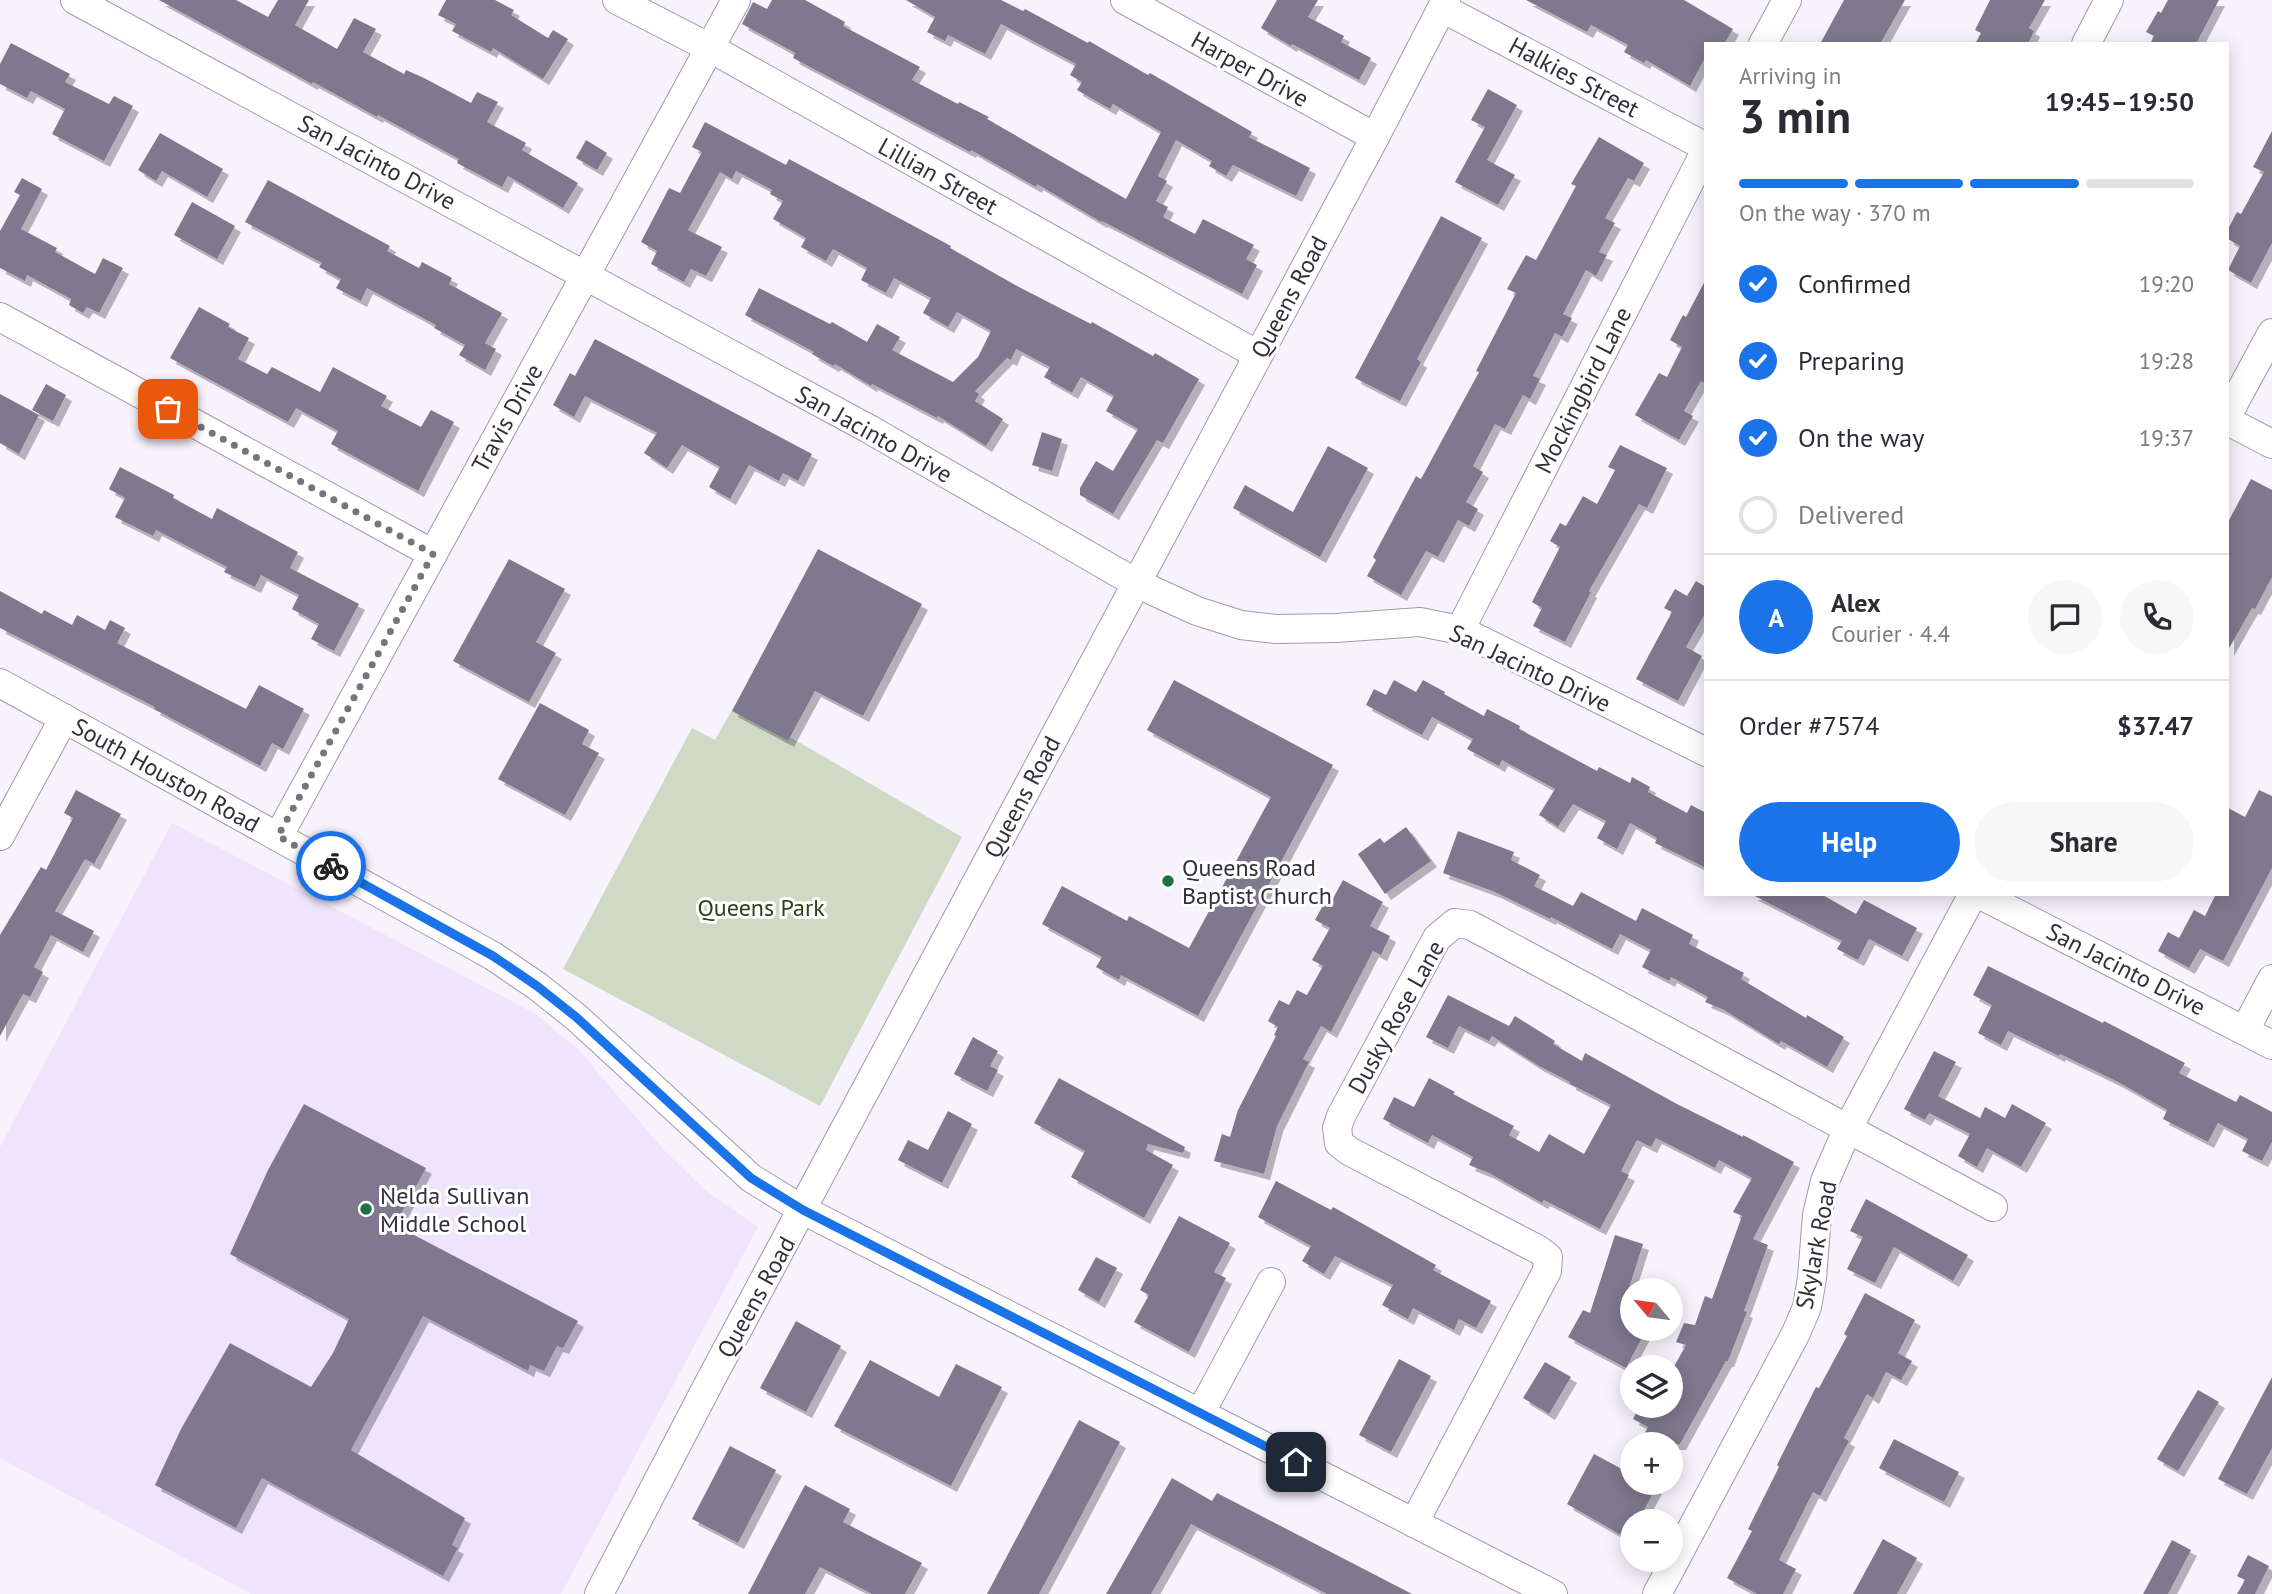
<!DOCTYPE html>
<html lang="en">
<head>
<meta charset="utf-8">
<style>
  :root { --surface:#fff; --page:#f7f7f7; --text:#2b2b33; --muted:#7c7c81; --line:#e1e1e2; --accent:#1a73e8 }
  body { margin:0; font-family:"PT Sans",sans-serif; background:var(--page); color:var(--text); height:100vh; display:flex; flex-direction:column; font-size:26px; white-space:nowrap }
  * { box-sizing:border-box; margin:0 }
  p { font-size:23px; color:var(--muted) }
  .icon { flex:none; width:38px; height:38px; fill:none; stroke:currentColor; stroke-width:2; stroke-linecap:round; stroke-linejoin:round }
  .map { position:relative; flex:1; overflow:hidden }
  .side { position:absolute; left:1704px; top:42px; width:525px; height:854px; display:flex; flex-direction:column; background:var(--surface); border-radius:0px; box-shadow:0 4px 18px #0003 }
  .side>* { flex:none }
  .needle { width:46px; rotate:299deg }
  .controls { position:absolute; left:1620px; top:1278px; display:grid; gap:14px }
  .controls a { display:grid; place-items:center; width:63px; height:63px; border-radius:50%; background:var(--surface); box-shadow:0 4px 18px #0003; font-size:35px }
  .pin { position:absolute; display:grid; place-items:center; width:60px; height:60px; color:#fff; margin:-30px; border-radius:14px; box-shadow:0 4px 10px #0006 }
  .courier { position:absolute; display:grid; place-items:center; width:70px; height:70px; margin:-35px; border:5px solid #1a73e8; border-radius:50%; background:#fff; color:#222; box-shadow:0 2px 9px #0007 }
  .overview em { font-style:normal; font-weight:800 }
  .overview div { display:flex; flex-direction:column-reverse }
  .overview { display:flex; align-items:center; justify-content:space-between; height:119px; padding:0 35px }
  h1 { font-size:46px; font-weight:800; line-height:52px }
  .bar { display:grid; grid-template-columns:repeat(4,1fr); gap:10px 7px; align-content:center; height:84px; padding:0 35px }
  .bar i { height:9px; border-radius:5px; background:var(--line) }
  .bar .selected { background:var(--accent) }
  .bar p { grid-column:span 4 }
  .line { display:flex; align-items:center; gap:18px; padding:0 35px; border-top:2px solid var(--line) }
  .line div { flex:1 }
  .round { display:grid; place-items:center; flex:none; width:74px; height:74px; border-radius:37px; background:var(--page) }
  ol { padding:0 35px; list-style:none }
  li { display:flex; align-items:center; gap:21px; height:77px }
  li p { margin-inline-start:auto }
  li .icon { padding:7px; border-radius:50%; background:var(--accent); color:#fff; stroke-width:4 }
  li:last-child { color:var(--muted) }
  li i { width:38px; height:38px; border:4px solid var(--line); border-radius:50% }
  .button { display:flex; gap:14px; margin-top:auto; padding:14px 35px }
  .button a { flex:1; height:80px; border-radius:42px; background:var(--accent); color:#fff; font-size:28px; font-weight:800; line-height:80px; text-align:center }
  .button a+a { background:var(--page); color:var(--text) }
  .map>svg:first-child { display:block }
</style>
</head>
<body>
<div class="map">
<svg width="2272" height="1594" viewBox="0 0 2272 1594">
  <defs>
    <filter id="shadow"><feDropShadow dx="6" dy="6" stdDeviation="0" flood-color="#0004"/></filter>
  </defs>
  <rect width="100%" height="100%" fill="#f7f2fc"/>
  <polygon fill="#efe4fd" points="172,823 534,1013 579,1050 662,1148 705,1190 758,1227 561,1594 251,1594 0,1458 0,1147"/>
  <polygon fill="#cedac6" points="735,705 962,837 820,1106 563,969 692,728 715,740"/>
  <g fill="#80788e" filter="url(#shadow)">
    <polygon points="159,0 236,0 268,17 278,0 309,0 295,25 337,49 354,18 376,29 363,52 404,74 406,70 424,78 471,103 477,92 498,102 487,122 526,143 522,150 578,183 563,208 508,176 502,187 457,163 459,159 378,115 377,117 313,82 312,84"/>
    <polygon points="446,0 495,0 514,10 511,15 548,38 553,30 568,39 543,79 493,48 491,52 452,31 456,24 438,15"/>
    <polygon points="772,0 805,0 845,22 843,26 920,67 912,80 958,104 959,102 989,117 987,119 1126,199 1161,132 1113,104 1110,109 1077,90 1082,82 1070,75 1076,64 1001,24 985,54 948,35 945,41 927,32 935,17 906,0 1001,0 1023,11 1025,9 1088,43 1089,41 1148,75 1150,73 1252,132 1249,137 1310,168 1296,196 1233,165 1226,176 1209,166 1212,161 1176,140 1158,176 1167,181 1156,201 1168,207 1163,217 1195,234 1203,219 1254,245 1246,259 1257,265 1242,294 1102,221 1101,222 1037,184 1036,187 971,150 970,152 793,58 795,53 742,24 753,2 767,9"/>
    <polygon points="1277,0 1318,0 1308,17 1344,36 1341,42 1371,58 1359,80 1292,44 1291,46 1261,28"/>
    <polygon points="1526,0 1684,0 1733,29 1724,44 1706,44 1706,56 1690,86 1646,60 1644,63 1624,52 1628,45 1591,25 1587,32"/>
    <polygon points="1844,0 1905,0 1880,44 1820,44"/>
    <polygon points="1990,0 2045,0 2029,28 2034,31 2028,44 1975,44 1981,33 1975,30"/>
    <polygon points="2168,0 2219,0 2196,44 2150,44 2154,36 2146,32 2158,11 2161,13"/>
    <polygon points="11,43 70,74 65,82 109,104 114,96 133,106 104,161 52,134 65,109 31,91 27,98 0,84 0,64"/>
    <polygon points="1488,89 1517,105 1487,160 1515,175 1498,205 1455,182 1485,127 1471,120"/>
    <polygon points="705,122 786,165 789,159 951,246 950,248 1017,286 1091,324 1092,322 1153,356 1155,353 1199,379 1163,443 1157,440 1113,514 1080,495 1080,488 1096,461 1113,471 1138,429 1106,411 1114,396 1081,377 1072,393 1044,377 1050,367 1016,349 1011,360 1007,358 975,391 979,394 975,401 1003,419 986,446 938,416 937,418 872,384 871,386 835,364 833,366 812,354 814,352 745,315 759,288 830,324 832,322 867,342 877,324 900,337 892,350 953,382 978,357 991,331 957,312 948,327 923,313 931,298 894,278 886,293 861,280 867,268 833,249 826,261 801,247 806,238 773,219 783,201 770,194 772,190 736,171 732,179 720,172 688,230 722,247 706,276 691,269 684,282 651,264 657,251 641,242 669,188 680,193 702,152 692,147"/>
    <polygon points="2272,131 2272,243 2251,283 2228,270 2240,246 2228,239 2228,229 2237,212 2241,214 2264,172 2253,167"/>
    <polygon points="160,133 223,169 207,197 162,171 156,181 138,170"/>
    <polygon points="1599,137 1644,163 1634,181 1628,178 1605,218 1615,223 1599,252 1607,255 1596,276 1586,270 1563,314 1572,318 1562,337 1555,333 1533,376 1540,379 1530,399 1523,395 1505,429 1495,424 1473,466 1483,472 1466,502 1478,509 1469,526 1458,520 1438,557 1426,551 1401,595 1367,576 1376,560 1373,557 1416,476 1421,479 1479,372 1476,371 1516,293 1507,289 1526,255 1536,260 1576,186 1571,184"/>
    <polygon points="586,140 607,153 597,170 576,158"/>
    <polygon points="22,178 42,189 21,229 57,248 55,252 95,274 103,258 123,268 99,313 87,307 83,313 69,305 71,299 27,275 25,281 0,268 0,231 20,195 14,192"/>
    <polygon points="268,180 390,246 387,251 419,268 422,262 452,278 449,284 502,313 485,343 496,349 485,370 459,355 465,345 434,328 436,325 367,288 361,301 336,288 341,279 319,267 322,263 245,222"/>
    <polygon points="192,202 235,226 217,259 174,235"/>
    <polygon points="1441,216 1482,238 1417,359 1421,362 1400,401 1355,378"/>
    <polygon points="1706,279 1706,384 1701,381 1684,411 1693,416 1679,440 1635,415 1659,373 1667,377 1682,347 1670,340 1683,315 1686,317"/>
    <polygon points="199,307 230,324 228,327 249,338 238,359 267,374 272,367 320,392 333,367 387,396 381,406 421,427 431,410 454,422 418,491 331,444 338,431 296,408 288,422 170,358"/>
    <polygon points="595,339 812,454 798,481 783,473 779,481 749,465 730,499 709,487 720,467 682,445 667,468 644,453 657,433 585,396 574,417 553,405 570,373 575,376"/>
    <polygon points="46,384 66,395 53,421 32,410"/>
    <polygon points="0,394 39,415 19,454 0,443"/>
    <polygon points="1042,432 1062,439 1052,471 1032,465"/>
    <polygon points="1620,445 1667,468 1647,508 1639,504 1589,591 1591,592 1565,642 1533,626 1542,608 1532,602 1560,547 1550,541 1560,523 1566,526 1583,496 1597,504 1615,470 1608,467"/>
    <polygon points="1328,446 1368,468 1320,557 1233,508 1245,485 1293,512"/>
    <polygon points="120,467 174,495 173,498 212,519 217,508 298,552 290,568 359,604 334,651 311,639 319,624 292,609 299,595 261,575 255,587 224,572 227,567 156,530 153,536 115,517 125,498 109,489"/>
    <polygon points="2251,479 2272,490 2272,577 2255,609 2252,608 2228,650 2228,522"/>
    <polygon points="818,549 922,604 863,716 815,691 788,741 732,711"/>
    <polygon points="509,559 565,589 536,642 556,653 529,702 453,661"/>
    <polygon points="1696,581 1706,587 1706,612 1686,647 1702,656 1678,701 1636,679 1672,612 1664,608 1675,589 1687,596"/>
    <polygon points="0,591 42,614 44,610 72,625 77,615 105,630 110,620 125,628 117,643 246,709 259,685 304,709 283,749 272,743 260,766 154,709 155,707 0,628"/>
    <polygon points="1174,680 1333,765 1198,1016 1121,975 1119,980 1096,967 1102,957 1042,924 1062,886 1127,921 1129,916 1189,948 1271,797 1147,730"/>
    <polygon points="1394,680 1416,692 1423,680 1445,692 1444,694 1484,716 1487,709 1520,726 1519,729 1597,771 1599,767 1630,783 1632,777 1650,787 1648,792 1687,813 1691,805 1706,813 1706,868 1655,843 1657,838 1630,823 1617,849 1597,838 1606,821 1573,804 1558,827 1539,815 1555,789 1502,760 1499,766 1467,749 1473,739 1432,717 1422,735 1366,705 1374,689 1386,695"/>
    <polygon points="540,703 589,730 582,744 599,753 565,815 498,779"/>
    <polygon points="76,790 121,814 94,864 85,859 55,911 94,931 83,952 51,935 34,967 43,972 30,997 23,994 0,1036 0,935 41,867 46,870 73,818 64,813"/>
    <polygon points="2259,790 2272,796 2272,868 2223,961 2200,949 2189,968 2158,951 2168,932 2179,938 2194,910 2205,916 2216,894 2228,894 2228,808 2245,817"/>
    <polygon points="1406,827 1431,861 1385,894 1358,854 1380,838 1384,843"/>
    <polygon points="1458,831 1514,852 1511,860 1540,875 1534,886 1573,906 1581,892 1636,921 1642,908 1693,935 1689,944 1744,973 1741,979 1806,1018 1807,1015 1844,1037 1827,1067 1781,1041 1779,1044 1724,1010 1705,1002 1708,997 1671,977 1669,981 1642,967 1651,950 1620,934 1612,949 1551,917 1550,919 1495,892 1443,873"/>
    <polygon points="1343,880 1383,902 1370,926 1390,936 1381,955 1373,951 1331,1032 1321,1026 1303,1059 1309,1062 1277,1126 1264,1174 1214,1161 1222,1134 1230,1137 1238,1110 1276,1036 1274,1035 1278,1027 1268,1021 1279,1000 1289,1005 1297,990 1307,995 1323,966 1312,960 1330,928 1315,920 1326,900 1331,902"/>
    <polygon points="1751,894 1821,894 1856,914 1864,900 1917,928 1902,956 1869,939 1858,960 1837,949 1842,941"/>
    <polygon points="1988,966 2103,1023 2104,1021 2185,1063 2179,1073 2236,1102 2240,1095 2272,1112 2272,1142 2262,1161 2242,1151 2248,1139 2218,1123 2208,1142 2163,1119 2167,1110 2118,1082 2060,1054 2059,1056 2008,1031 2001,1045 1978,1033 1992,1005 1973,995"/>
    <polygon points="1448,995 1509,1026 1515,1016 1555,1041 1553,1044 1582,1061 1585,1053 1675,1103 1743,1137 1743,1135 1794,1162 1753,1239 1768,1245 1744,1311 1747,1312 1728,1361 1726,1361 1680,1444 1639,1444 1648,1427 1633,1419 1640,1405 1671,1405 1671,1372 1686,1345 1676,1342 1684,1323 1695,1325 1705,1296 1712,1299 1742,1216 1733,1212 1752,1178 1719,1160 1715,1168 1656,1138 1651,1147 1637,1140 1621,1171 1629,1175 1600,1229 1544,1200 1542,1203 1489,1173 1469,1165 1473,1157 1432,1135 1428,1143 1383,1119 1394,1097 1414,1107 1429,1078 1455,1092 1453,1094 1514,1126 1509,1135 1539,1152 1549,1134 1584,1154 1611,1105 1570,1084 1570,1082 1539,1066 1492,1036 1489,1041 1459,1026 1448,1048 1426,1037"/>
    <polygon points="973,1037 998,1051 990,1066 998,1070 987,1091 954,1074"/>
    <polygon points="1934,1051 1956,1062 1938,1096 1980,1118 1985,1107 2005,1118 2012,1104 2046,1123 2021,1167 1987,1148 1977,1167 1958,1156 1970,1134 1929,1113 1925,1120 1904,1109"/>
    <polygon points="1059,1078 1185,1147 1183,1153 1148,1144 1146,1150 1173,1165 1144,1218 1071,1177 1085,1151 1034,1123"/>
    <polygon points="304,1104 426,1168 395,1225 578,1321 563,1348 557,1346 544,1371 530,1365 528,1371 423,1316 351,1450 465,1518 452,1545 458,1548 443,1576 262,1478 236,1528 155,1485 181,1429 230,1343 311,1387 333,1353 349,1319 230,1254 268,1170"/>
    <polygon points="948,1111 972,1124 942,1183 898,1160 908,1140 928,1150"/>
    <polygon points="1276,1181 1331,1210 1333,1207 1436,1265 1433,1270 1491,1301 1476,1328 1459,1319 1454,1330 1413,1308 1408,1319 1382,1305 1393,1285 1335,1256 1324,1274 1302,1261 1311,1246 1258,1217"/>
    <polygon points="1866,1199 1968,1255 1953,1281 1894,1247 1875,1283 1847,1269 1863,1237 1850,1231"/>
    <polygon points="1179,1216 1230,1243 1214,1272 1226,1278 1189,1352 1134,1322 1149,1295 1140,1290"/>
    <polygon points="1615,1235 1643,1244 1623,1307 1633,1312 1633,1328 1647,1328 1626,1368 1568,1337 1583,1310 1590,1313"/>
    <polygon points="1096,1257 1117,1268 1099,1302 1078,1290"/>
    <polygon points="1865,1293 1915,1320 1898,1353 1912,1361 1901,1380 1886,1372 1873,1398 1867,1394 1844,1438 1849,1441 1820,1496 1813,1492 1779,1560 1796,1569 1783,1594 1757,1594 1727,1578 1752,1531 1748,1529 1779,1467 1777,1465 1816,1387 1819,1388 1847,1336 1844,1334"/>
    <polygon points="796,1321 841,1346 806,1412 760,1388"/>
    <polygon points="1399,1359 1431,1376 1391,1452 1359,1435"/>
    <polygon points="870,1360 939,1397 956,1364 1002,1387 951,1486 834,1426"/>
    <polygon points="1545,1362 1571,1377 1549,1414 1523,1398"/>
    <polygon points="2272,1377 2272,1448 2247,1494 2218,1479"/>
    <polygon points="2198,1390 2219,1402 2178,1471 2157,1459"/>
    <polygon points="1079,1420 1120,1442 1072,1533 1039,1594 987,1594"/>
    <polygon points="1894,1439 1959,1472 1944,1502 1879,1468"/>
    <polygon points="730,1446 776,1470 738,1543 692,1519"/>
    <polygon points="1594,1454 1633,1475 1633,1482 1646,1482 1656,1488 1638,1521 1633,1521 1633,1531 1628,1539 1567,1504"/>
    <polygon points="1172,1478 1212,1501 1217,1493 1412,1594 1327,1594 1191,1524 1151,1594 1106,1594"/>
    <polygon points="805,1485 850,1509 843,1522 922,1563 905,1594 872,1594 820,1567 805,1594 748,1594"/>
    <polygon points="1883,1539 1917,1558 1897,1594 1853,1594"/>
    <polygon points="2172,1540 2191,1550 2168,1594 2143,1594"/>
    <polygon points="2248,1555 2269,1566 2255,1594 2237,1594 2245,1580 2237,1576"/>
  </g>
  <g fill="none" stroke-linecap="round" stroke-linejoin="round">
    <g stroke="#a298af" stroke-width="30">
      <g id="minor">
        <polyline points="75,0 869,429 1136,583 1197,611 1241,625 1276,629 1336,628 1420,622 1460,630 1706,752"/>
        <polyline points="617,0 710,48 1258,355"/>
        <polyline points="1125,0 1375,137"/>
        <polyline points="1442,8 1706,147"/>
        <polyline points="1763,44 1787,0"/>
        <polyline points="2086,44 2109,0"/>
        <polyline points="0,317 433,554"/>
        <polyline points="2228,414 2272,333"/>
        <polyline points="2228,421 2272,444"/>
        <polyline points="1460,630 1706,150"/>
        <polyline points="0,683 493,956 537,986 576,1017 751,1178 803,1210 1553,1594"/>
        <polyline points="0,836 64,718"/>
        <polyline points="278,837 736,0"/>
        <polyline points="1979,894 2272,1045"/>
        <polyline points="2245,1030 2272,979"/>
        <polyline points="1201,1412 1271,1282"/>
        <polyline points="1414,1523 1547,1271 1548,1257 1539,1250 1349,1151 1339,1143 1337,1128 1341,1116 1437,938 1455,923 1470,925 1993,1207"/>
        <polyline points="599,1594 709,1383 1375,137 1446,0"/>
        <polyline points="1657,1594 1796,1333 1807,1307 1812,1278 1817,1215 1825,1181 1848,1128 1973,894"/>
      </g>
    </g>
    <use href="#minor" stroke="#fff" stroke-width="28"/>
  </g>
  <g fill="none" stroke-linecap="round" stroke-linejoin="round">
    <polyline stroke="#78737d" stroke-width="7" stroke-dasharray="0 12.6" points="168,409 433,554 278,836 331,866"/>
    <polyline stroke="#1a73e8" stroke-width="9" points="331,866 493,956 537,986 576,1017 751,1178 803,1210 1296,1462"/>
  </g>
  <g fill="#1e7244" stroke="#fff" stroke-width="2.5">
    <circle cx="1168" cy="881" r="7"/>
    <circle cx="366" cy="1209" r="7"/>
  </g>
  <g text-anchor="middle" dominant-baseline="central" stroke-width="6" stroke-linejoin="round" paint-order="stroke">
    <g font-size="24" fill="#332f38" stroke="#fff">
      <text transform="translate(1250 69) rotate(29)">Harper Drive</text>
      <text transform="translate(1574 77) rotate(28)">Halkies Street</text>
      <text transform="translate(377 162) rotate(28)">San Jacinto Drive</text>
      <text transform="translate(938 176) rotate(29)">Lillian Street</text>
      <text transform="translate(1289 297) rotate(-62)">Queens Road</text>
      <text transform="translate(1583 390) rotate(-63)">Mockingbird Lane</text>
      <text transform="translate(507 418) rotate(-61)">Travis Drive</text>
      <text transform="translate(874 434) rotate(29)">San Jacinto Drive</text>
      <text transform="translate(1530 668) rotate(25)">San Jacinto Drive</text>
      <text transform="translate(166 775) rotate(29)">South Houston Road</text>
      <text transform="translate(1022 797) rotate(-62)">Queens Road</text>
      <text transform="translate(2126 969) rotate(27)">San Jacinto Drive</text>
      <text transform="translate(1396 1017) rotate(-61)">Dusky Rose Lane</text>
      <text transform="translate(1816 1245) rotate(-79)">Skylark Road</text>
      <text transform="translate(756 1297) rotate(-61)">Queens Road</text>
    </g>
    <g font-size="24" fill="#332f38" stroke="#fff" text-anchor="start">
      <text x="1182" y="867">Queens Road<tspan x="1182" dy="28">Baptist Church</tspan></text>
      <text x="380" y="1195">Nelda Sullivan<tspan x="380" dy="28">Middle School</tspan></text>
    </g>
    <g font-size="24" fill="#2b4413" stroke="#fff">
      <text x="761" y="907">Queens Park</text>
    </g>
  </g>
</svg>
<div class="controls">
<a><svg class="needle" viewBox="-14 -14 28 28"><path d="M0-13l5 13h-10z" fill="#e53935"/><path d="M0 13l5-13h-10z" fill="#7c7c81"/></svg></a>
<a><svg class="icon" aria-label="layers" viewBox="0 0 24 24"><path d="M12 4l9 5-9 5-9-5zM3 14l9 5 9-5"/></svg></a>
<a>+</a>
<a>−</a>
</div>
<div class="pin" style="left:168px;top:409px;background:#ea580c"><svg class="icon" aria-label="bag" viewBox="0 0 24 24"><path d="M5 8h14l-1 12H6zM9 8a3 3 0 0 1 6 0"/></svg></div>
<div class="pin" style="left:1296px;top:1462px;background:#1f2937"><svg class="icon" aria-label="home" viewBox="0 0 24 24"><path d="M3 11l9-7 9 7M6 9v11h12V9"/></svg></div>
<div class="courier" style="left:331px;top:866px"><svg class="icon" aria-label="bike" viewBox="0 0 24 24"><circle cx="6" cy="16" r="4"/><circle cx="18" cy="16" r="4"/><path d="M6 16l4-8h5l3 8M10 8l3 8H6M13 5h3"/></svg></div>
<section class="side">
<div class="overview"><div><h1>3 min</h1><p>Arriving in</p></div><em>19:45–19:50</em></div>
<div class="bar"><i class="selected"></i><i class="selected"></i><i class="selected"></i><i></i><p>On the way · 370 m</p></div>
<ol>
<li><svg class="icon" aria-label="check" viewBox="0 0 24 24"><path d="M5 12l5 5 9-10"/></svg>Confirmed<p>19:20</p></li>
<li><svg class="icon" aria-label="check" viewBox="0 0 24 24"><path d="M5 12l5 5 9-10"/></svg>Preparing<p>19:28</p></li>
<li><svg class="icon" aria-label="check" viewBox="0 0 24 24"><path d="M5 12l5 5 9-10"/></svg>On the way<p>19:37</p></li>
<li><i></i>Delivered</li>
</ol>
<div class="line" style="height:126px"><b class="round" style="background:var(--accent);color:#fff">A</b><div><b>Alex</b><p>Courier · 4.4</p></div><a class="round"><svg class="icon" aria-label="chat" viewBox="0 0 24 24"><path d="M4 5h16v11H9l-5 4z"/></svg></a><a class="round"><svg class="icon" aria-label="phone" viewBox="0 0 24 24"><path d="M5 4h4l2 5-3 2q2 4 5 5l2-3 5 2v4C11 20 4 13 5 4z"/></svg></a></div>
<div class="line" style="height:91px"><div>Order #7574</div><b>$37.47</b></div>
<div class="button"><a>Help</a><a>Share</a></div>
</section>
</div>
</body>
</html>
